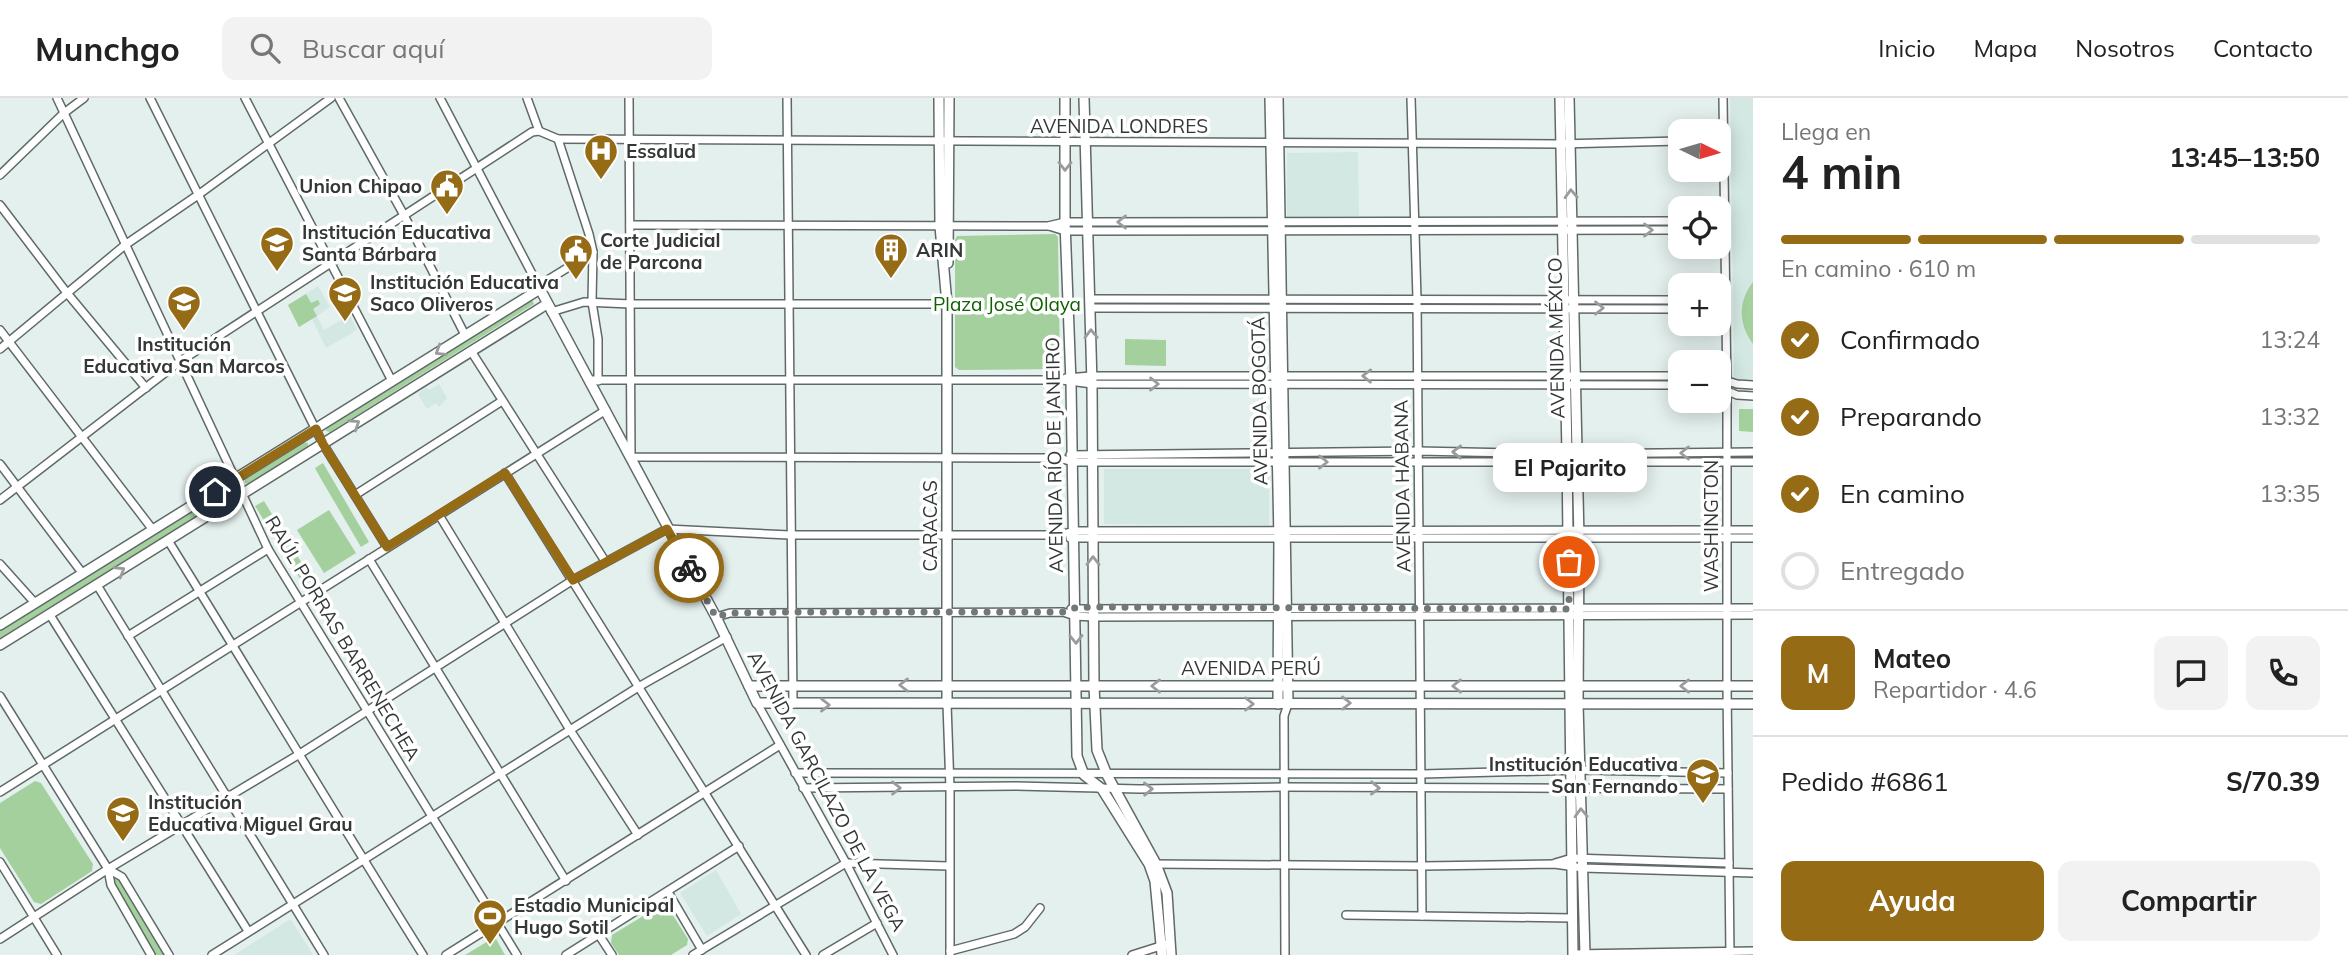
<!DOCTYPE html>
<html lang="es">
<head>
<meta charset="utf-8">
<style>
  :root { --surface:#fff; --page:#f2f2f2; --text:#222; --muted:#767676; --line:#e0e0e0; --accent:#956b16 }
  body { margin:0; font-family:Mulish,sans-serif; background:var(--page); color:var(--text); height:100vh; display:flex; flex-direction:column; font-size:26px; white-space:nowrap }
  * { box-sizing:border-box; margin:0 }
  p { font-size:23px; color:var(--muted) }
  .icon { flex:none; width:38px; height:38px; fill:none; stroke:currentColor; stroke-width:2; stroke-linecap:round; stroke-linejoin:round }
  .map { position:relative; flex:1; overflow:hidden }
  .side { display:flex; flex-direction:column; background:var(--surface); width:595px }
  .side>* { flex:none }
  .needle { width:46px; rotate:95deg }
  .controls { position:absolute; left:1668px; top:21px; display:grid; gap:14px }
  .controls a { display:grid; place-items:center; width:63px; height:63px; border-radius:14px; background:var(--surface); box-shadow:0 4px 18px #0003; font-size:35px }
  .pin { position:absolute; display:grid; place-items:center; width:60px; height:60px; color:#fff; margin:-30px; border:4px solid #fff; border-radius:50%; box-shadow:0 2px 7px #0007 }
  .courier { position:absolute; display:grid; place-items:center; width:70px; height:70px; margin:-35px; border:5px solid #956b16; border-radius:50%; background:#fff; color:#222; box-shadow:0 2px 9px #0007 }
  .bubble { position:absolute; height:49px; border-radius:14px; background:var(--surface); box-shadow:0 4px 18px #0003; font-size:23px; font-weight:700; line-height:49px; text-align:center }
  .overview em { font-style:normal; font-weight:700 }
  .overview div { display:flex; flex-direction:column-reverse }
  .overview { display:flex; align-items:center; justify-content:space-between; height:119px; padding:0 28px }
  h1 { font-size:46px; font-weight:700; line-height:52px }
  .bar { display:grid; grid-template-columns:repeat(4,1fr); gap:10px 7px; align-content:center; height:84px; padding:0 28px }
  .bar i { height:9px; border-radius:5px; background:var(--line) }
  .bar .current { background:var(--accent) }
  .bar p { grid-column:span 4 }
  .line { display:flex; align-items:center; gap:18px; padding:0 28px; border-top:2px solid var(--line) }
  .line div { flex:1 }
  .round { display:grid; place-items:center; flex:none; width:74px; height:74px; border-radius:14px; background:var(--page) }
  ol { padding:0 28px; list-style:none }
  li { display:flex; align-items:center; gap:21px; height:77px }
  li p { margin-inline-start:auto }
  li .icon { padding:7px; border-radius:50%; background:var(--accent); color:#fff; stroke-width:4 }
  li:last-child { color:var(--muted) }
  li i { width:38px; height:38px; border:4px solid var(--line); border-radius:50% }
  .action { display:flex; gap:14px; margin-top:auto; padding:14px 28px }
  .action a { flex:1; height:80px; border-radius:14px; background:var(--accent); color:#fff; font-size:28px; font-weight:700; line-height:80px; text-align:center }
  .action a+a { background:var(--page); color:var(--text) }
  header { display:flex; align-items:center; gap:42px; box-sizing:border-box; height:98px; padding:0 35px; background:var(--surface); border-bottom:2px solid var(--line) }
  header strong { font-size:33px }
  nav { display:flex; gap:38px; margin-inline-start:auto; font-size:24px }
  .search { width:490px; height:63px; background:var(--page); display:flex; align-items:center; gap:18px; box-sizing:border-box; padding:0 24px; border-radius:14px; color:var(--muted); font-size:26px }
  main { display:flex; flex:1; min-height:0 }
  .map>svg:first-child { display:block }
</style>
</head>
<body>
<header>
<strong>Munchgo</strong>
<div class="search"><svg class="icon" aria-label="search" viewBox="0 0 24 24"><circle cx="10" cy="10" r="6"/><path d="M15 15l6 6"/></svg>Buscar aquí</div>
<nav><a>Inicio</a><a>Mapa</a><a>Nosotros</a><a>Contacto</a></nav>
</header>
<main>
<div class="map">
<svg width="1753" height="857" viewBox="0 0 1753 857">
  <rect width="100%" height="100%" fill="#e4f0ee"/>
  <g fill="#d3e8e3">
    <polygon points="1730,0 1753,0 1753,282 1738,281 1734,278"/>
    <polygon points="1358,54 1359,118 1287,119 1287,55"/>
    <polygon points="318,188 330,209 317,218 324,232 350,217 357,232 326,250 312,221 299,229 288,207"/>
    <polygon points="439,286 447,300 439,309 436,305 427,311 418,296 426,289 429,292"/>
    <polygon points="1104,371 1269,371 1269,427 1104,426"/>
    <polygon points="716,772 741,816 707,838 680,795"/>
    <polygon points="289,822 292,823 313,857 234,857"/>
  </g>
  <g fill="#a3d09c">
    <polygon points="1055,136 1058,139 1060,269 1057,271 959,272 955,269 955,142 957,138"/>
    <path d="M 1753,184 L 1753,246 C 1738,226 1738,203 1753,184 Z"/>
    <polygon points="306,196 311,205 318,202 320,206 313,211 317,218 299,229 288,207"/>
    <polygon points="531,199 534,206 330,334 326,333 327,328"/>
    <polygon points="1125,241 1166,242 1166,268 1125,267"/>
    <polygon points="1739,311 1753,311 1753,334 1739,333"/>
    <polygon points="302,344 308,345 308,350 251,386 245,385 245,378"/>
    <polygon points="323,365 369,444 361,449 321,381 315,370"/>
    <polygon points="227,392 226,400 0,540 0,531"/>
    <polygon points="264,403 312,482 304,487 255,408"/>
    <polygon points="329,412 356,455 324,475 297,432"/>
    <polygon points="35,683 41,685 93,766 92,773 41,806 34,804 0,750 0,705"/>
    <polygon points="116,780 118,781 166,857 154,857 113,784"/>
    <polygon points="661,807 667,808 688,841 687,847 671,857 619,857 611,845 612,837"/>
    <polygon points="495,839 505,857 465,857"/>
  </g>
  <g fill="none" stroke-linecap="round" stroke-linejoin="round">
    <g stroke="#5f6a68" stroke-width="10">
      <g id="minor">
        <polyline points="57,0 268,451 517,857"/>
        <polyline points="150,0 323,346 387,449"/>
        <polyline points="245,0 392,283"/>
        <polyline points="339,0 405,119 465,237"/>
        <polyline points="440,0 540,191"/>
        <polyline points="527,0 539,33 558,41 589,136 593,154 592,204 598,241 598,283"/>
        <polyline points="629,0 631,359 1059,360 1073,364 1753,364"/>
        <polyline points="787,0 793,606"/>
        <polyline points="1411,0 1417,201 1422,818"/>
        <polyline points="1723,0 1727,294 1727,588 1730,857"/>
        <polyline points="558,41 1560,46 1680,43"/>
        <polyline points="0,77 64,15 84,0"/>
        <polyline points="0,107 67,195 146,290"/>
        <polyline points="630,127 1048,128 1065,124 1087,124 1680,123"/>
        <polyline points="1049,128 1065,133 1680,132"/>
        <polyline points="538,188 593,154"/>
        <polyline points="1090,201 1680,202"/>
        <polyline points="1090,210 1680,211"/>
        <polyline points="551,214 584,204 631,206 947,206"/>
        <polyline points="0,232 153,432"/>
        <polyline points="0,251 125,147 198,97 331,0"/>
        <polyline points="471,253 605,463"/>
        <polyline points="1066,280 1091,278 1680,278"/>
        <polyline points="1718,280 1737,286 1753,287"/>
        <polyline points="589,282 1062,282 1092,286 1680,287"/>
        <polyline points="1718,289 1737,297 1753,298"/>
        <polyline points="1070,357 1418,353 1567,356 1753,354"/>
        <polyline points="0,366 83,476"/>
        <polyline points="505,375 806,857"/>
        <polyline points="355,397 502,303"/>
        <polyline points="0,402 179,264 532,34 539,33"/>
        <polyline points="439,417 570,632 638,737"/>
        <polyline points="1070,440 1753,440"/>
        <path d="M 169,444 C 254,581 337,720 423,857"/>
        <polyline points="369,461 566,783"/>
        <polyline points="0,466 35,505"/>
        <polyline points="97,487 324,857"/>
        <polyline points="1071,511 1753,510"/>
        <polyline points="50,517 248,833"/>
        <polyline points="716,519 730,515 1063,514 1075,518 1093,519 1753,517"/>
        <polyline points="128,538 268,451"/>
        <polyline points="0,598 108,771 111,787 151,857"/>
        <polyline points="757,605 846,765 893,857"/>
        <polyline points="947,606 950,690 950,857"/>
        <polyline points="795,675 1422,676 1580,672 1728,675"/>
        <polyline points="803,690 1015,688 1139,691 1285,689 1728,691"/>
        <polyline points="0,694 606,312"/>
        <polyline points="0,764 57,857"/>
        <polyline points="1555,765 1572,760 1729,765"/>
        <polyline points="1152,766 1423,768 1554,766 1583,770 1753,775"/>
        <polyline points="108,771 122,779 169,857"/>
        <polyline points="668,794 702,852"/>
        <polyline points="1346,817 1573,820"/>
        <polyline points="599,837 612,857"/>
        <polyline points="0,841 108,771 298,657 573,482 667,431 790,437 1060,437 1074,433 1753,432"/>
        <polyline points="950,853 1014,836 1025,829 1040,810"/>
        <polyline points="1573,856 1753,853"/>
        <polyline points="212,857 640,588 727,539"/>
        <polyline points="446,857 780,647"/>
        <polyline points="566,857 739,748"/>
        <polyline points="693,857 846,765 948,768"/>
        <polyline points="823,857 877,825"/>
        <polyline points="1132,857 1170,845"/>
        <polyline points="1285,857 1284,618 1288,606"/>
      </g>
    </g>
    <g stroke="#5f6a68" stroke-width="12">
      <g id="tertiary">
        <polyline points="939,0 940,128 947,206 947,606"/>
        <polyline points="1065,0 1065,124 1071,285 1077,658 1084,677 1102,691 1149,766 1155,783 1162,857"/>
        <polyline points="1084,0 1092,286 1094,588 1097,652 1107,677 1156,766 1167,795 1171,857"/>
        <polyline points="1270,0 1279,441 1278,606"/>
        <polyline points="1278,0 1288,606"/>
        <polyline points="1560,0 1567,356 1573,857"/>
        <polyline points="1569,0 1579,441 1578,606 1585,857"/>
        <polyline points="948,165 949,0"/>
        <polyline points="0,527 540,191 716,519 757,605 1753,606"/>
        <polyline points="0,547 547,206"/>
        <polyline points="749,588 1753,588"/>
      </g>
    </g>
    <use href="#minor" stroke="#fff" stroke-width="7"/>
    <use href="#tertiary" stroke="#fff" stroke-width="9"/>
  </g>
  <defs><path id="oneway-chevron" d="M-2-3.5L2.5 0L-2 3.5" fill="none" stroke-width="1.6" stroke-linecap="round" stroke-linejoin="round" transform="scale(1.75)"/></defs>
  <g stroke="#999c9b">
    <use href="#oneway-chevron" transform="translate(1065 68) rotate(90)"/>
    <use href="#oneway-chevron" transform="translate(1571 96) rotate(-92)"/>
    <use href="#oneway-chevron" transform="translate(1122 124) rotate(-180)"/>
    <use href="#oneway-chevron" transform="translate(1648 132)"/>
    <use href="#oneway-chevron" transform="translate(1599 210)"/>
    <use href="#oneway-chevron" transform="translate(1091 236) rotate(-91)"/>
    <use href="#oneway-chevron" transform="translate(440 253) rotate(148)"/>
    <use href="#oneway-chevron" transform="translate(1367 278) rotate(-179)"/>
    <use href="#oneway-chevron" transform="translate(1154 286)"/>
    <use href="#oneway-chevron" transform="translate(355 326) rotate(-33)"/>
    <use href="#oneway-chevron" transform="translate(1457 354) rotate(-179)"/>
    <use href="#oneway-chevron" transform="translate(1685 355) rotate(180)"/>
    <use href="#oneway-chevron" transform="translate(1323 364)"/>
    <use href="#oneway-chevron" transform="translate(1093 463) rotate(-90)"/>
    <use href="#oneway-chevron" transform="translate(120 473) rotate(-31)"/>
    <use href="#oneway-chevron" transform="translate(1076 541) rotate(89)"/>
    <use href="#oneway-chevron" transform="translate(904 587) rotate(180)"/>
    <use href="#oneway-chevron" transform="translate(1156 588) rotate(180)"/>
    <use href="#oneway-chevron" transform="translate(1457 588) rotate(180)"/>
    <use href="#oneway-chevron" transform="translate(1685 588) rotate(-180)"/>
    <use href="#oneway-chevron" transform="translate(1346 605)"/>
    <use href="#oneway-chevron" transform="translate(1249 606)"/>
    <use href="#oneway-chevron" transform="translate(825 607)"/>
    <use href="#oneway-chevron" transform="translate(896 690)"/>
    <use href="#oneway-chevron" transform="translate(1375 690) rotate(1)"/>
    <use href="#oneway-chevron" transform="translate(1148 691) rotate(-1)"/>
    <use href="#oneway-chevron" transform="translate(1581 715) rotate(-92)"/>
  </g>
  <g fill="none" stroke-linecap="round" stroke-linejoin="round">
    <polyline stroke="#717877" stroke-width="7" stroke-dasharray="0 12.6" points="689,470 716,519 730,515 791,514 1063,514 1075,510 1094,509 1569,511 1569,464"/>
    <polyline stroke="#956b16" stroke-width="9" points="215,394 316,331 323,346 387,449 505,375 573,482 667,431 689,470"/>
  </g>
  <defs>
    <g id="hospital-pin" transform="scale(1.75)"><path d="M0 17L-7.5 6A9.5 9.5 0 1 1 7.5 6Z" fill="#956b16" stroke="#fff"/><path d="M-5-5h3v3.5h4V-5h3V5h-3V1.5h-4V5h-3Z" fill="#fff"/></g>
    <g id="civic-pin" transform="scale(1.75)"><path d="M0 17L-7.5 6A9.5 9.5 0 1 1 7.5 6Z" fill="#956b16" stroke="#fff"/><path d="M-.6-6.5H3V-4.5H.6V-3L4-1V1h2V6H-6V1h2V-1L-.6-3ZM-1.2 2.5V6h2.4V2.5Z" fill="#fff"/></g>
    <g id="school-pin" transform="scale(1.75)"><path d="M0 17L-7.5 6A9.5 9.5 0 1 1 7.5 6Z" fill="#956b16" stroke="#fff"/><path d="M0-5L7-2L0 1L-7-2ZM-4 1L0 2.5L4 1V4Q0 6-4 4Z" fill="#fff"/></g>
    <g id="building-pin" transform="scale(1.75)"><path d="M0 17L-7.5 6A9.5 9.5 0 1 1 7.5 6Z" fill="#956b16" stroke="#fff"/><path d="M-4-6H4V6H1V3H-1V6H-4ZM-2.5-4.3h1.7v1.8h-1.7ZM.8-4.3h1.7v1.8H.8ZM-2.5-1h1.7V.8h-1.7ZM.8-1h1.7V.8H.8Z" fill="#fff"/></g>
    <g id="stadium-pin" transform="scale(1.75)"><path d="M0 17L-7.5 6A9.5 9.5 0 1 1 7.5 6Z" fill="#956b16" stroke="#fff"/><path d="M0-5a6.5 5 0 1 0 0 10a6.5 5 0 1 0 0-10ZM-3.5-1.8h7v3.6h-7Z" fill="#fff"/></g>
  </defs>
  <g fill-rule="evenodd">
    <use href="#hospital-pin" x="601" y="53"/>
    <use href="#civic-pin" x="447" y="88"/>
    <use href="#school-pin" x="277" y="145"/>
    <use href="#building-pin" x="891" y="152"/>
    <use href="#civic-pin" x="576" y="153"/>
    <use href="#school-pin" x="345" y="195"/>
    <use href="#school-pin" x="184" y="204"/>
    <use href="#school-pin" x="1703" y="677"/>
    <use href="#school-pin" x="123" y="715"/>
    <use href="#stadium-pin" x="490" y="818"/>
  </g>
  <g text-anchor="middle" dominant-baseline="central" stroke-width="7" stroke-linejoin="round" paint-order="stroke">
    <g font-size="19" fill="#333837" stroke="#fff">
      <text x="1119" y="28">AVENIDA LONDRES</text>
      <text transform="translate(1556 240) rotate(-91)">AVENIDA MÉXICO</text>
      <text transform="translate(1259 303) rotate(-91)">AVENIDA BOGOTÁ</text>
      <text transform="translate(1054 357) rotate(-91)">AVENIDA RÍO DE JANEIRO</text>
      <text transform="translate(1402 388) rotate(-91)">AVENIDA HABANA</text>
      <text transform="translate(930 428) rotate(-90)">CARACAS</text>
      <text transform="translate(1711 428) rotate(-90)">WASHINGTON</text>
      <text transform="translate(343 540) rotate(59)">RAÚL PORRAS BARRENECHEA</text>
      <text x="1251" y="570">AVENIDA PERÚ</text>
      <text transform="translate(827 693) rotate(62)">AVENIDA GARCILAZO DE LA VEGA</text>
    </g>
    <g font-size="19" font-weight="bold" fill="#333837" stroke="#fff" text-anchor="start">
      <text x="626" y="53">Essalud</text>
      <text x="422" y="88" text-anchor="end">Union Chipao</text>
      <text x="302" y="134">Institución Educativa<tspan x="302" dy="22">Santa Bárbara</tspan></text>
      <text x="600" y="142">Corte Judicial<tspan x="600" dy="22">de Parcona</tspan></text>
      <text x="916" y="152">ARIN</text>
      <text x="370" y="184">Institución Educativa<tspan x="370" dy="22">Saco Oliveros</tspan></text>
      <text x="184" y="246" text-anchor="middle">Institución<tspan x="184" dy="22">Educativa San Marcos</tspan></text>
      <text x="1678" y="666" text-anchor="end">Institución Educativa<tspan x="1678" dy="22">San Fernando</tspan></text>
      <text x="148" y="704">Institución<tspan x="148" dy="22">Educativa Miguel Grau</tspan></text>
      <text x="514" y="807">Estadio Municipal<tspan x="514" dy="22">Hugo Sotil</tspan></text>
    </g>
    <g font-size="19" fill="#0e6000" stroke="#fff">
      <text x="1007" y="206">Plaza José Olaya</text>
    </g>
  </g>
</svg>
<div class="controls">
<a><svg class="needle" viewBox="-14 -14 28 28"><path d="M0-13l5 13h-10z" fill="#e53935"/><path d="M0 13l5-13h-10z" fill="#767676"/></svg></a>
<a><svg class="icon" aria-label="locate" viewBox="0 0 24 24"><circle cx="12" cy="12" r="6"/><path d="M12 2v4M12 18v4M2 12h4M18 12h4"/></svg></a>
<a>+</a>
<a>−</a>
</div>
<div class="pin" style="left:1569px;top:464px;background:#ea580c"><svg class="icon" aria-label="bag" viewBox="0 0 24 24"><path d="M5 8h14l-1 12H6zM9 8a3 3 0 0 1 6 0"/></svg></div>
<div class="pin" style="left:215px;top:394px;background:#1f2937"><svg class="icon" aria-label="home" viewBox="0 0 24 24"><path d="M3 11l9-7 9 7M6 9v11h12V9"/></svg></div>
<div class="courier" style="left:689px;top:470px"><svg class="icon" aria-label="bike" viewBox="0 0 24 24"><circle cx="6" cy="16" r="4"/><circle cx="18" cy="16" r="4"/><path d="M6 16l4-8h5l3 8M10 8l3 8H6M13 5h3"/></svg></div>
<div class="bubble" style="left:1493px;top:345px;width:154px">El Pajarito</div>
</div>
<section class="side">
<div class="overview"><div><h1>4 min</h1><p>Llega en</p></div><em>13:45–13:50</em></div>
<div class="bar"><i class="current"></i><i class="current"></i><i class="current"></i><i></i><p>En camino · 610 m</p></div>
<ol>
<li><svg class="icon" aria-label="check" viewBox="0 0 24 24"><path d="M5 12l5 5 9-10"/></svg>Confirmado<p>13:24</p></li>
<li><svg class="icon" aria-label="check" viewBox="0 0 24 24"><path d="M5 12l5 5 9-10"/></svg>Preparando<p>13:32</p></li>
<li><svg class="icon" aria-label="check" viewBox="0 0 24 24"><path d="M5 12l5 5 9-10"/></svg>En camino<p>13:35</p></li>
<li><i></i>Entregado</li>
</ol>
<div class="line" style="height:126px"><b class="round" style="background:var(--accent);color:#fff">M</b><div><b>Mateo</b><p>Repartidor · 4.6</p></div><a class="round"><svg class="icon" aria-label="chat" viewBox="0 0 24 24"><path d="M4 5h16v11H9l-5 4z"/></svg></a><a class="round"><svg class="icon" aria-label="phone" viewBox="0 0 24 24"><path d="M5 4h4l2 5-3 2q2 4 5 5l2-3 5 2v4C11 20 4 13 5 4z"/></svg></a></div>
<div class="line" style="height:91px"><div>Pedido #6861</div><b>S/70.39</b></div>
<div class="action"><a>Ayuda</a><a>Compartir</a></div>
</section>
</main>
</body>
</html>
